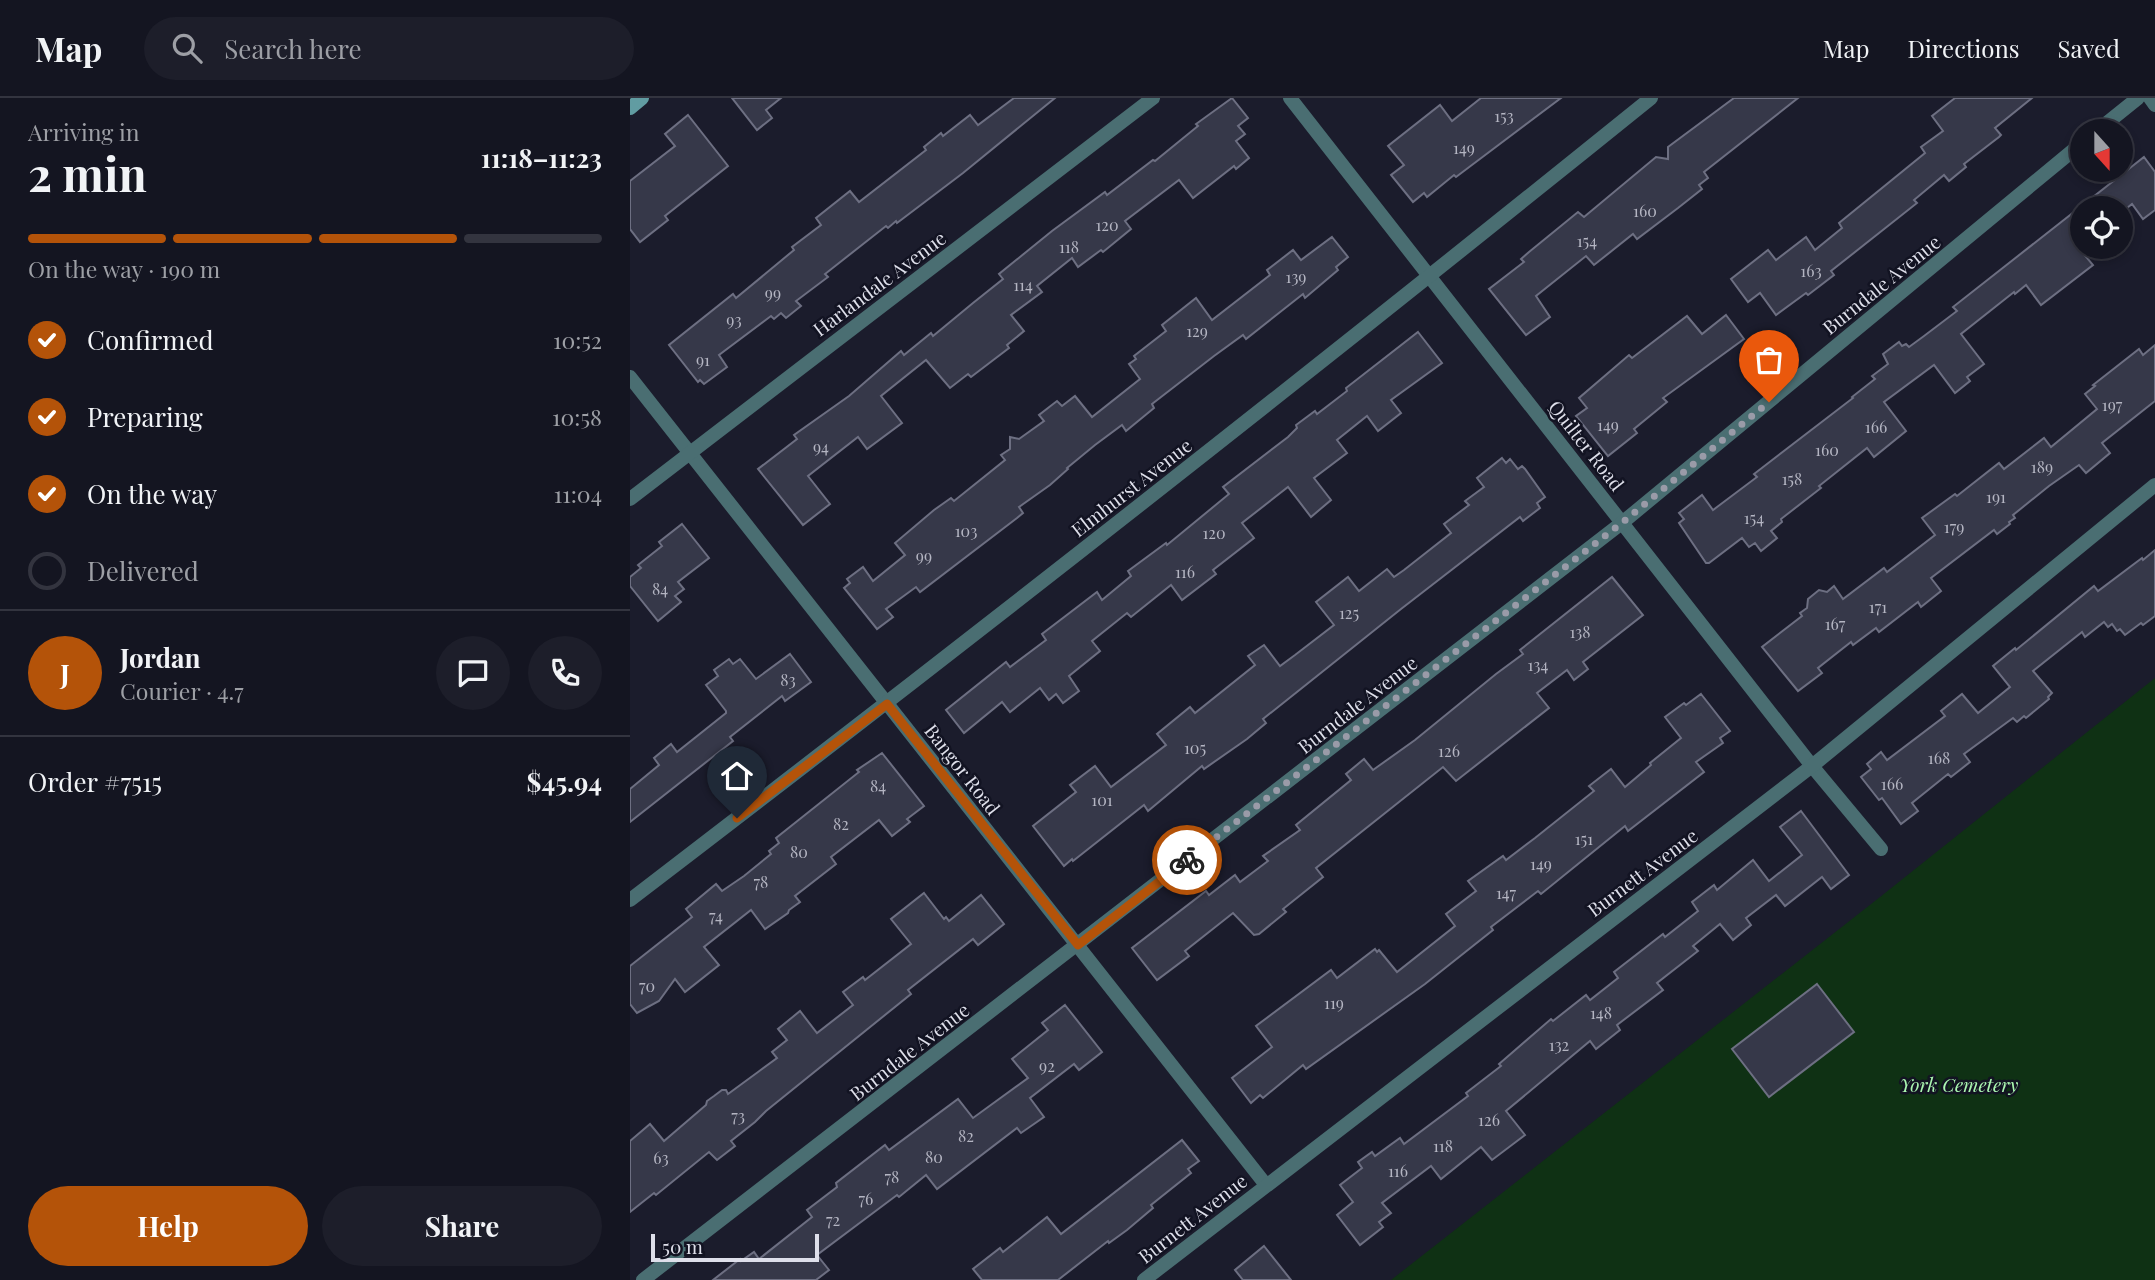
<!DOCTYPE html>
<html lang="en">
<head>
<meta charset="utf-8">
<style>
  :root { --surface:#141521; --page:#1d1e2a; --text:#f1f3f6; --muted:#9d9fa5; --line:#33343f; --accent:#b45309 }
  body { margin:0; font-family:"Playfair Display",serif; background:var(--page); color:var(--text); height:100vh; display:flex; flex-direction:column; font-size:26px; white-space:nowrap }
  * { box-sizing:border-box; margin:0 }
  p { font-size:23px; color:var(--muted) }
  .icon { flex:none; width:38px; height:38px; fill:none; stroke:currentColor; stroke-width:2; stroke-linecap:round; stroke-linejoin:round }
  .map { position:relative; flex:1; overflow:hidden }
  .side { display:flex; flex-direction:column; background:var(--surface); width:630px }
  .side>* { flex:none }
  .needle { width:46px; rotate:159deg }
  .controls { position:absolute; left:1440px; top:21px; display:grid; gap:14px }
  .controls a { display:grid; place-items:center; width:63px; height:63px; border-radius:50%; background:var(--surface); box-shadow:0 4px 10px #0003,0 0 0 2px var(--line); font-size:35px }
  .scale { position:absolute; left:21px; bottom:18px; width:168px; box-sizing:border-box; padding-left:7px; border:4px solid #dedfea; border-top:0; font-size:19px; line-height:24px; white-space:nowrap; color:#dedfea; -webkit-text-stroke:5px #121322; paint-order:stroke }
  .pin { position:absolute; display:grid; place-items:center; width:60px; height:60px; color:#fff; margin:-72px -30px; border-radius:50% 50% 50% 0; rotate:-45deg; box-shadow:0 0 7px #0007 }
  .pin .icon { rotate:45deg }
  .courier { position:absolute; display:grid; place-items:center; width:70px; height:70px; margin:-35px; border:5px solid #b45309; border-radius:50%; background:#fff; color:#222; box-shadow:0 2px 9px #0007 }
  .headline em { font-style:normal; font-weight:700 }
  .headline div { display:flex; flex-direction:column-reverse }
  .headline { display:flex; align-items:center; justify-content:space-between; height:119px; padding:0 28px }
  h1 { font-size:46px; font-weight:700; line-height:52px }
  .bar { display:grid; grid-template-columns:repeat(4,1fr); gap:10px 7px; align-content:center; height:84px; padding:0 28px }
  .bar i { height:9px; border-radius:5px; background:var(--line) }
  .bar .on { background:var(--accent) }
  .bar p { grid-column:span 4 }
  .line { display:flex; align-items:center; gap:18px; padding:0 28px; border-top:2px solid var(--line) }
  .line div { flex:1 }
  .round { display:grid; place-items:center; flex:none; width:74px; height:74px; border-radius:37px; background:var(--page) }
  ol { padding:0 28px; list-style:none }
  li { display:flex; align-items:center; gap:21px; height:77px }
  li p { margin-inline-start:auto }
  li .icon { padding:7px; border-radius:50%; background:var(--accent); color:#fff; stroke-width:4 }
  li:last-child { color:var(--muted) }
  li i { width:38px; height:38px; border:4px solid var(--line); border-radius:50% }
  .primary-button { display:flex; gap:14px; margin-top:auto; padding:14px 28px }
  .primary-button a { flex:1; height:80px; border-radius:42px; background:var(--accent); color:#fff; font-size:28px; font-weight:700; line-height:80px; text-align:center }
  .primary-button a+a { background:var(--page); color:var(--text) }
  header { display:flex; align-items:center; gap:42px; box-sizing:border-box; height:98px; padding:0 35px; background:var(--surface); border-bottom:2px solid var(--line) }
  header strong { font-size:33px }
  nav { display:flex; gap:38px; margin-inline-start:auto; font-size:24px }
  .search { width:490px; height:63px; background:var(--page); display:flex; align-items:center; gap:18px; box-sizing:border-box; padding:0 24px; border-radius:38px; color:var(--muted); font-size:26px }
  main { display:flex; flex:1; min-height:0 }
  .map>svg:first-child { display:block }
</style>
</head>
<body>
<header>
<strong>Map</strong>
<div class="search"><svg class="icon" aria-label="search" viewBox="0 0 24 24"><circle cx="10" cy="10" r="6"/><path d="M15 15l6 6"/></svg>Search here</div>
<nav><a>Map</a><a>Directions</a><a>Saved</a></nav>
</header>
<main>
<section class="side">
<div class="headline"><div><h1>2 min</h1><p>Arriving in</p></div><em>11:18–11:23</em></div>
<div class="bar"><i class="on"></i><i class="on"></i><i class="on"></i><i></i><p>On the way · 190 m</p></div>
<ol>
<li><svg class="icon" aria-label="check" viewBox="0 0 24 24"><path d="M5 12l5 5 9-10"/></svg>Confirmed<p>10:52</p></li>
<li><svg class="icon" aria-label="check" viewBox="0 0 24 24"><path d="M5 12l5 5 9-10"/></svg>Preparing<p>10:58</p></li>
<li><svg class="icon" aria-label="check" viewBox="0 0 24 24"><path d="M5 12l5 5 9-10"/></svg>On the way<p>11:04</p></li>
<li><i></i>Delivered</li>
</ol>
<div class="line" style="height:126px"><b class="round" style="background:var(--accent);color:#fff">J</b><div><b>Jordan</b><p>Courier · 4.7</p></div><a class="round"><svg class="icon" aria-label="chat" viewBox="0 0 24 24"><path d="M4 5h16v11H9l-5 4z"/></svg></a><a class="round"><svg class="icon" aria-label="phone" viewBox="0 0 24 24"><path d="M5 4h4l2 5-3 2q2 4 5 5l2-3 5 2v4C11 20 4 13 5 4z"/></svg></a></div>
<div class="line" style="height:91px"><div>Order #7515</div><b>$45.94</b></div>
<div class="primary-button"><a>Help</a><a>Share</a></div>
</section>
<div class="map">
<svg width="1525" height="1182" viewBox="0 0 1525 1182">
  <rect width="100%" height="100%" fill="#1b1c2c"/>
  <polygon fill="#0f3114" points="1525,580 1525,1182 761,1182 1250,799"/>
  <g fill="#363849" stroke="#6d6f82" stroke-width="2">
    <polygon points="102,0 151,0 136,12 142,20 127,32"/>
    <polygon points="384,0 425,0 333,75 267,125 266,123 258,130 256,128 195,176 198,179 166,203 171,208 156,220 151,215 144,221 141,218 89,257 97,269 74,286 70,282 68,284 39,247 103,196 106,200 164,152 162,149 191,127 186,120 220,93 229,104 296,52 294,49 311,35 313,38 340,17 348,27"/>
    <polygon points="602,0 618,20 608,28 615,36 606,43 619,60 606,71 604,68 563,100 549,82 495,123 501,131 473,154 471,152 448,169 442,160 407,188 412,194 381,217 394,233 377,247 379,250 341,279 338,276 320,290 296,262 251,298 272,325 237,351 228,339 178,378 200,406 173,427 128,371 167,341 164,337 219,298 271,253 274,257 301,235 303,238 343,205 373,181 369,176 422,133 475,94 477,97 523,62 525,63 568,28 566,26"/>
    <polygon points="851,0 931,0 826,79 824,77 797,99 794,95 783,104 761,77 774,67 758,48 810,7 822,23"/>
    <polygon points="1104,0 1168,0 1074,74 1078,80 1069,87 1072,91 1048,110 1007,141 1003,136 964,167 956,158 906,198 920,219 896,237 859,191 894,164 891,161 899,154 948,114 954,119 1026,59 1038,61 1038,49"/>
    <polygon points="1325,0 1402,0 1365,30 1371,37 1369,39 1334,66 1336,69 1319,83 1314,77 1284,102 1287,105 1201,173 1204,177 1178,197 1176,195 1146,217 1130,195 1118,204 1101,181 1138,152 1146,162 1176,139 1185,152 1212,130 1209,125 1295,55 1291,49 1313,33 1302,18"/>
    <polygon points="58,17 98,68 35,118 38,122 10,144 0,131 0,83 45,48 35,36"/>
    <polygon points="1514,59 1525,74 1525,112 1513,121 1502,106 1497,110 1452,110 1452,154 1463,167 1411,207 1396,187 1385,196 1384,194 1331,236 1354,266 1337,279 1340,283 1325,295 1304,267 1254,304 1276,333 1244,359 1237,350 1189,388 1191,390 1151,421 1152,424 1141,433 1147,440 1131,453 1125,445 1119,449 1112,440 1079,465 1076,465 1049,425 1054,421 1049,415 1072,397 1083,412 1127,379 1124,376 1223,300 1222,299 1245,281 1242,278 1258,266 1253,256 1269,244 1272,248 1276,246 1279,249 1294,238 1327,213 1323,209"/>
    <polygon points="702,139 718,159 706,169 708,172 675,200 673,196 616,241 613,237 584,258 522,306 524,310 496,333 492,327 465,347 437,370 438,371 420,387 389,409 393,415 387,420 290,494 286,489 256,511 263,519 247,531 214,490 220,485 217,481 233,469 243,483 275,457 265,445 304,412 321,400 324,403 375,362 371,357 380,351 380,339 389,341 414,323 409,317 427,303 432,308 445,298 462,319 510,281 499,266 506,261 504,258 536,233 532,227 566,200 582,222 640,177 637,172 663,152 671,162"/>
    <polygon points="1096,217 1114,241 1033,300 1037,304 1004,331 1007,335 978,358 946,318 957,310 949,300 999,257 1002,260 1057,218 1072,236"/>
    <polygon points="788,234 812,265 761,302 771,315 748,333 737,318 707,342 717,355 684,380 701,402 681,419 658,389 612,425 624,440 583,472 586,476 552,502 541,487 501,519 497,515 462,543 470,553 439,578 449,593 433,605 426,596 419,602 410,590 380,614 372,604 334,635 316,612 376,564 380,569 416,542 412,536 467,494 472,502 501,478 498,473 536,445 537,447 599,396 593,389 658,339 667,330 666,327 685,313 687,316 717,293 716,290"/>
    <polygon points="1525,247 1525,303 1472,345 1480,355 1456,375 1449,367 1419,388 1383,417 1385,420 1379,424 1380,426 1367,436 1364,432 1301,480 1311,493 1291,509 1288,504 1249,534 1246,530 1223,547 1221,544 1188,570 1192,575 1168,593 1132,549 1172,518 1170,515 1177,510 1178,501 1189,492 1197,494 1204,488 1213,501 1254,470 1257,474 1305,437 1292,420 1325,396 1327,398 1369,365 1374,371 1414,340 1421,349 1467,311 1455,296 1465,288 1463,287 1509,251 1513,257"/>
    <polygon points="872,360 876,365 880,361 888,371 892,368 895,371 915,399 907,405 910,410 893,423 890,419 771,511 633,621 636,625 617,641 574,671 572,668 518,713 514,707 443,763 442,761 434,768 403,728 446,694 440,687 465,668 481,689 536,647 527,636 560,609 565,615 625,567 618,558 634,547 650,568 665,557 704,527 686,504 718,479 729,493 757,471 764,479 774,472 821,435 814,426 839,407 835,403 854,389 847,380"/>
    <polygon points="52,426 79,460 48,484 54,491 45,498 51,504 28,523 0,488 0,479 11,470 8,467 32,448 29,444"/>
    <polygon points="1525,452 1525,518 1513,527 1511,525 1495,537 1490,531 1487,533 1482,526 1478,529 1474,524 1455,539 1452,534 1403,573 1422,595 1418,599 1419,601 1396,620 1394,618 1387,624 1383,620 1334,656 1340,664 1321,679 1318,676 1282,705 1288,713 1271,726 1252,700 1249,702 1231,679 1241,671 1237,666 1251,654 1257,662 1315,618 1311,613 1332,596 1348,615 1380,589 1363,568 1385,550 1386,552 1464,488 1468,493 1512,460 1513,462"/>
    <polygon points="982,479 1013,517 953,564 958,571 944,582 937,572 907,595 919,610 826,683 813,669 686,770 693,779 653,811 656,814 629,836 624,837 603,815 555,853 559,858 527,882 502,850 576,793 579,797 605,777 610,784 638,763 633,758 670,732 666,727 721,682 716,676 734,661 743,672 785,642 866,576 893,556 890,552"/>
    <polygon points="160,556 181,584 155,603 152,598 100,639 103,643 0,724 0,691 29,667 24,660 41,646 47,654 96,615 96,613 76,587 88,578 84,572 99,561 103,566 110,561 126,581"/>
    <polygon points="1071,596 1100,633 1090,640 1093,645 1066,664 1074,674 998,733 995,728 911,796 908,793 861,829 863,832 795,886 676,971 673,967 633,1000 630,997 621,1005 602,980 642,949 626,928 701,872 707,880 745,851 747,854 749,852 767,874 825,828 816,816 846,793 838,783 873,758 876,762 905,740 964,693 959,688 981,671 995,689 1021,667 1020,665 1051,640 1035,619 1054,605 1056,607"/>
    <polygon points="252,655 294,708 277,721 280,724 262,738 249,722 201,759 206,766 165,798 170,804 159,812 158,815 135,831 121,812 74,849 89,867 55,894 45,881 29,903 7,915 0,906 0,868 62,819 56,811 86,786 92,793 114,778 141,756 139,753 149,745 146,740 229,674 227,672"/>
    <polygon points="1171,713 1219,777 1201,791 1192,779 1155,808 1146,797 1116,820 1121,827 1103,842 1090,826 1063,848 1068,853 1027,885 1033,892 987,927 990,932 966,951 960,943 876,1013 895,1037 862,1062 851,1049 811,1081 801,1068 752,1105 761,1115 749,1124 753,1129 730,1147 707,1117 723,1104 710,1087 732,1070 728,1064 742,1054 745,1058 770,1040 774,1046 838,998 836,995 871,968 869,966 921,921 923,923 956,897 960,902 988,880 984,874 1033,836 1035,839 1068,813 1062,804 1084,787 1087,792 1123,762 1139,783 1172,757 1150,729"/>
    <polygon points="294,795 314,821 316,819 319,823 351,797 374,826 348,847 343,841 278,892 281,896 136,1013 125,1024 101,1043 105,1048 87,1062 79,1054 26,1097 24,1095 0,1114 0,1043 20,1026 34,1043 76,1007 77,1003 84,998 92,992 96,992 98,996 128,974 147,960 142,954 157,942 148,931 170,913 187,935 223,907 213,894 233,879 235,882 281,846 261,821"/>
    <polygon points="1187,886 1224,934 1139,999 1102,951"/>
    <polygon points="435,907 472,954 449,972 444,966 400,1000 414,1019 391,1035 387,1030 307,1091 296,1077 269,1099 267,1097 187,1157 199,1172 186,1182 83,1182 110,1161 111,1163 124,1154 129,1161 182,1119 177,1112 207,1089 206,1085 255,1047 259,1052 328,1001 343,1020 398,980 382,961 418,932 412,925"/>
    <polygon points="552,1042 569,1063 558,1071 561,1075 521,1107 523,1110 497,1132 479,1145 478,1143 428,1182 352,1182 343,1171 370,1150 373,1154 417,1119 431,1136"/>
    <polygon points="634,1148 661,1182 613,1182 605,1172"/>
  </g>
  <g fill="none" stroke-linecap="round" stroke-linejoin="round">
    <g stroke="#4a6e72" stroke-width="14">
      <polyline points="660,0 1182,668 1251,751"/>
      <polyline points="1520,0 1525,7"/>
      <polyline points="1467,33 1508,0"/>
      <polyline points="0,279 636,1087"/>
      <polyline points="0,401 523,0"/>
      <path d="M 0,802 C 344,539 684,272 1021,0"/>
      <polyline points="13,1182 993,424 1452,45"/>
      <polyline points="514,1182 1182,668 1525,387"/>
    </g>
    <polyline stroke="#619ca2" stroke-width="14" points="0,10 12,0"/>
  </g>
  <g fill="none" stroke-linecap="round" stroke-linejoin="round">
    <polyline stroke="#9a9ba8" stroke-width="7" stroke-dasharray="0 12.6" points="557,762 993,424 1139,304"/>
    <polyline stroke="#b45309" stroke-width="9" points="107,720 257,606 448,847 557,762"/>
  </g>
  <g text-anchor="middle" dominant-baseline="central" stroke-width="5" stroke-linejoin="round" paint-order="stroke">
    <g font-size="16" fill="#b4b5c2">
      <text x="874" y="17">153</text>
      <text x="834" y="49">149</text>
      <text x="1015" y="112">160</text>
      <text x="477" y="126">120</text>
      <text x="957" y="142">154</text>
      <text x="439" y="148">118</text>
      <text x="1181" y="172">163</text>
      <text x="666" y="178">139</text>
      <text x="393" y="186">114</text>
      <text x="143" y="194">99</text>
      <text x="104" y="221">93</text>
      <text x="567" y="232">129</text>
      <text x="73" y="261">91</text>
      <text x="1482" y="306">197</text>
      <text x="978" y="326">149</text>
      <text x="1246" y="328">166</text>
      <text x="191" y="348">94</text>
      <text x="1197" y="351">160</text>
      <text x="1412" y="368">189</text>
      <text x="1162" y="380">158</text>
      <text x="1366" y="398">191</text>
      <text x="1124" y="419">154</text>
      <text x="1324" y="428">179</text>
      <text x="336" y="432">103</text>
      <text x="584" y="434">120</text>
      <text x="294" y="457">99</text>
      <text x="555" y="473">116</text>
      <text x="30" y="490">84</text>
      <text x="1248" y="508">171</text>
      <text x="719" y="514">125</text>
      <text x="1205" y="525">167</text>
      <text x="950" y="533">138</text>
      <text x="908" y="566">134</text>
      <text x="158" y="581">83</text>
      <text x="565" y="649">105</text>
      <text x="819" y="652">126</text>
      <text x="1309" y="659">168</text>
      <text x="1262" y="685">166</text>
      <text x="248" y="687">84</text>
      <text x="472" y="701">101</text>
      <text x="211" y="725">82</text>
      <text x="954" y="740">151</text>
      <text x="169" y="753">80</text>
      <text x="911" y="765">149</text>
      <text x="131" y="783">78</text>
      <text x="876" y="794">147</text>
      <text x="86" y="817">74</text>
      <text x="17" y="887">70</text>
      <text x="704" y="904">119</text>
      <text x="971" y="914">148</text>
      <text x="929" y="946">132</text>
      <text x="417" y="967">92</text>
      <text x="108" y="1017">73</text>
      <text x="859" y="1021">126</text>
      <text x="336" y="1037">82</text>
      <text x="813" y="1047">118</text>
      <text x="304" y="1058">80</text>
      <text x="31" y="1059">63</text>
      <text x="768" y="1072">116</text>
      <text x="262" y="1078">78</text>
      <text x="236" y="1100">76</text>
      <text x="203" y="1121">72</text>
    </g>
    <g font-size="19" fill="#dedfea" stroke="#121322">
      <text transform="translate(249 185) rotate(-37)">Harlandale Avenue</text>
      <text transform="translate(1251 186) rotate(-39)">Burndale Avenue</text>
      <text transform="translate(957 347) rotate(52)">Quilter Road</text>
      <text transform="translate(501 389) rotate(-38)">Elmhurst Avenue</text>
      <text transform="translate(727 606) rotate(-38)">Burndale Avenue</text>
      <text transform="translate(333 671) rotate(52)">Bangor Road</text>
      <text transform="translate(1012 774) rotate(-37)">Burnett Avenue</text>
      <text transform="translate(279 953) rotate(-38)">Burndale Avenue</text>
      <text transform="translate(562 1120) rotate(-38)">Burnett Avenue</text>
    </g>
    <g font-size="19" font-style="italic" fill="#abf7b1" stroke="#121322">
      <text x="1329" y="986">York Cemetery</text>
    </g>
  </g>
</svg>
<div class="controls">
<a><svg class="needle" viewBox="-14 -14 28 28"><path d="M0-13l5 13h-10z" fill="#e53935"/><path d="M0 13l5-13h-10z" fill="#9d9fa5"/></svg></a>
<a><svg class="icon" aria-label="locate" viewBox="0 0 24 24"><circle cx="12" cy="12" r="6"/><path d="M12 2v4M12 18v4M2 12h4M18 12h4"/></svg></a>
</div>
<div class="scale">50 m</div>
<div class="pin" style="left:1139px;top:304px;background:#ea580c"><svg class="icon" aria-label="bag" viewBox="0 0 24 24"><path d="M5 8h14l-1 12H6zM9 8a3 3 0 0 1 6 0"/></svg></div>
<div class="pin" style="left:107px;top:720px;background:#1f2937"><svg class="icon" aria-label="home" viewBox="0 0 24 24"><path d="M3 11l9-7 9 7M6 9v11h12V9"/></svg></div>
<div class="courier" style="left:557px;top:762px"><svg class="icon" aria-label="bike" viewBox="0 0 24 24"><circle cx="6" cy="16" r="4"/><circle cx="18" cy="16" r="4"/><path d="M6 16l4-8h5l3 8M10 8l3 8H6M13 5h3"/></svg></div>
</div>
</main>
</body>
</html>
